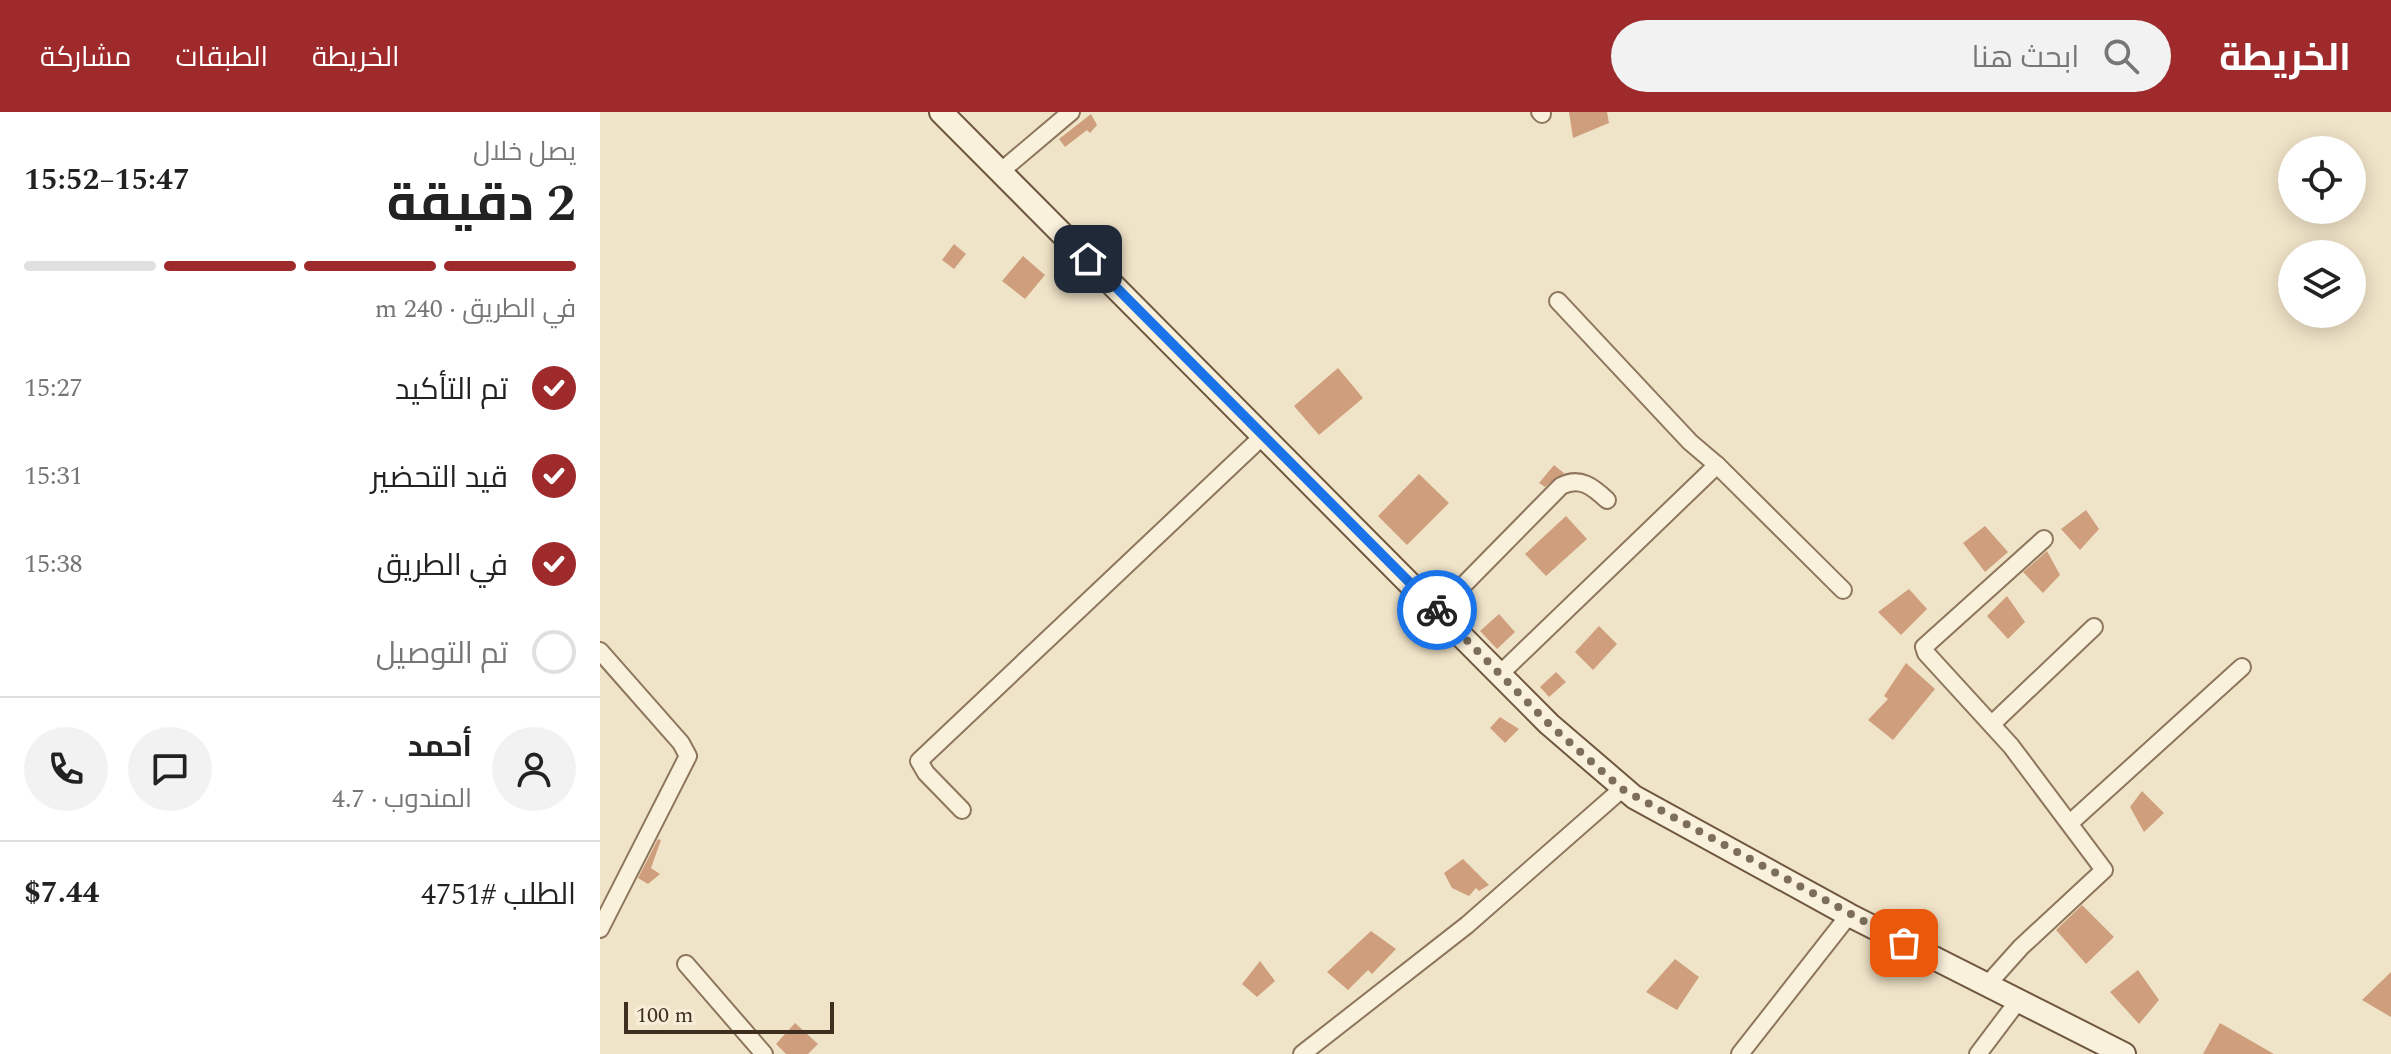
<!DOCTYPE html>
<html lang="ar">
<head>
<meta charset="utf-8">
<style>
  :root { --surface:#fff; --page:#f2f2f2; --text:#222; --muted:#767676; --line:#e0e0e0; --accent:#9e2a2b }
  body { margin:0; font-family:Spectral,Cairo,serif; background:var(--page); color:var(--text); direction:rtl; height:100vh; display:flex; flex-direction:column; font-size:30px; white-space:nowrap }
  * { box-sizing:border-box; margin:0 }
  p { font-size:26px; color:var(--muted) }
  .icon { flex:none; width:44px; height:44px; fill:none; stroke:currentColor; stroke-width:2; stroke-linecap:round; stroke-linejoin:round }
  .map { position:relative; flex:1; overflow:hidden; direction:ltr }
  .panel { display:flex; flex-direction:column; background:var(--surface); width:600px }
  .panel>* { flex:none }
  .tools { position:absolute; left:1678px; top:24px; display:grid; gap:16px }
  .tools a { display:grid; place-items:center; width:88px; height:88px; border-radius:50%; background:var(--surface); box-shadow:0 4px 20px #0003; font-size:40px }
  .scale { position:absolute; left:24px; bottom:20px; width:210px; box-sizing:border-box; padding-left:8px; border:4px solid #3d2e20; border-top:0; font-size:22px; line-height:28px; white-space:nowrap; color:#3d2e20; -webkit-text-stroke:6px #f7eed8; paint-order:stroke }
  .pin { position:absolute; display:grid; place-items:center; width:68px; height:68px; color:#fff; margin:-34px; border-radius:16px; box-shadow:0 4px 12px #0006 }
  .courier { position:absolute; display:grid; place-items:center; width:80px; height:80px; margin:-40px; border:6px solid #1a73e8; border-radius:50%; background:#fff; color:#222; box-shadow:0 2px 10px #0007 }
  .head em { font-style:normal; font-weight:700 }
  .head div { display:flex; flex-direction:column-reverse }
  .head { display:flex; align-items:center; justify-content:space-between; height:136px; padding:0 24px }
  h1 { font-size:52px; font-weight:700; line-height:60px }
  .bar { display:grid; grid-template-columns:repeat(4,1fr); gap:12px 8px; align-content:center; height:96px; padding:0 24px }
  .bar i { height:10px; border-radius:6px; background:var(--line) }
  .bar .active { background:var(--accent) }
  .bar p { grid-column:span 4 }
  .line { display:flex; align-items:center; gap:20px; padding:0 24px; border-top:2px solid var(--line) }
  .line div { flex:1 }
  .round { display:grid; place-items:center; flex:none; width:84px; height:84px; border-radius:42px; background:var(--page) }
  ol { padding:0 24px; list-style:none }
  li { display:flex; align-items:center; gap:24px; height:88px }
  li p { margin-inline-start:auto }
  li .icon { padding:8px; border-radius:50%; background:var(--accent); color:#fff; stroke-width:4 }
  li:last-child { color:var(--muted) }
  li i { width:44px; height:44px; border:4px solid var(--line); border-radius:50% }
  header { display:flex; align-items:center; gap:48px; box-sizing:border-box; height:112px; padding:0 40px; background:var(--accent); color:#fff }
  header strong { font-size:38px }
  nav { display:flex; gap:44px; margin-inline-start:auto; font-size:28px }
  .search { width:560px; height:72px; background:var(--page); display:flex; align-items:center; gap:20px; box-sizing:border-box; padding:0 28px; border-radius:44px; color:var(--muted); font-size:30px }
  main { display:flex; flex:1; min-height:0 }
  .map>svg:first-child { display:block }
</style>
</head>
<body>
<header>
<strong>الخريطة</strong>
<div class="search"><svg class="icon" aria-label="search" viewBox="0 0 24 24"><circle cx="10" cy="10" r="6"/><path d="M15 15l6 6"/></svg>ابحث هنا</div>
<nav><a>الخريطة</a><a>الطبقات</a><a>مشاركة</a></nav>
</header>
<main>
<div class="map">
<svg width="1791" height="942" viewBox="0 0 1791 942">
  <rect width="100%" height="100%" fill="#f0e4c8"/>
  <g fill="#cf9f7d">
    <polygon points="969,0 1007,0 1009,11 973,26"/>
    <polygon points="491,2 497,13 490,21 487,18 465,35 459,27"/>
    <polygon points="354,132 366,142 354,157 342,148"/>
    <polygon points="423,144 445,163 425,187 402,169"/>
    <polygon points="738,256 763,286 719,323 694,294"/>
    <polygon points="954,353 964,361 945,375 939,371"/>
    <polygon points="819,362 849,391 807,433 778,404"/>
    <polygon points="1486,398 1499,417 1480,438 1461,417"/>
    <polygon points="966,404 987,427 946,464 925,442"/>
    <polygon points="1385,414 1408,440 1385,460 1363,431"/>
    <polygon points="1447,439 1460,463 1443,481 1423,460"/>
    <polygon points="1309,477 1327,497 1301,523 1278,500"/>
    <polygon points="1407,484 1425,510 1408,527 1387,504"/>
    <polygon points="899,502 915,520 897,537 880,519"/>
    <polygon points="999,514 1017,532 993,558 975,540"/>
    <polygon points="1306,551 1335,577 1293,628 1268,608 1288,587 1284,584"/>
    <polygon points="956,560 966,570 949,585 940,575"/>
    <polygon points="900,605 919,617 905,631 890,616"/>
    <polygon points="1542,679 1564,701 1544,720 1530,695"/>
    <polygon points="58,727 61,728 51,756 60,762 48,772 38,766"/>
    <polygon points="863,747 889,773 879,779 876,776 869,784 852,776 844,761"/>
    <polygon points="1482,793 1514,825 1486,852 1456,818"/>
    <polygon points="771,819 796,837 772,862 768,858 748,878 727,860"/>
    <polygon points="1075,847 1099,865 1077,898 1046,880"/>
    <polygon points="660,849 675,869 657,885 642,872"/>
    <polygon points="1538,858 1559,888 1539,912 1510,880"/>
    <polygon points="1791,860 1791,905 1762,888"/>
    <polygon points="195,911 218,932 208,942 186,942 176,932"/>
    <polygon points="1620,911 1674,942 1603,942"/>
  </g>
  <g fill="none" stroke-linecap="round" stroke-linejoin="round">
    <g stroke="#8d765c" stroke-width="20">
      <g id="street">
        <polyline points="940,0 942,2"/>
        <polyline points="400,60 471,0"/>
        <polyline points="958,189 1090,330 1117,353"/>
        <path d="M 838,499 L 961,374 C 980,364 993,375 1007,388"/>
        <polyline points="0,539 81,631 88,644 0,817"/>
        <polyline points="900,562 1117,353 1243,478"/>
        <polyline points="1392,612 1494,515"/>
        <polyline points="362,698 326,661 319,649 665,322"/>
        <polyline points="1470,711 1642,555"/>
        <polyline points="86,852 164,942"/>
        <polyline points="1387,873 1421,835 1504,758 1411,634 1326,541 1324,535 1444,427"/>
        <polyline points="702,942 867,813 1022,677"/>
        <polyline points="1140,942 1249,803"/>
        <polyline points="1378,942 1418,889"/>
      </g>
    </g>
    <g stroke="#6f573f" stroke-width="26">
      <polyline id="secondary" points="341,0 949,612 1034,685 1249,803 1524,942"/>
    </g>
    <use href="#street" stroke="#faf1dc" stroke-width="16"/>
    <use href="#secondary" stroke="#faf1dc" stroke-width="22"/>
  </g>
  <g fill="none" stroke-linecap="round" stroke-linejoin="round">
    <polyline stroke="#7c6e5b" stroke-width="8" stroke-dasharray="0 14.4" points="837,498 949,612 1022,677 1304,831"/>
    <polyline stroke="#1a73e8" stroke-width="10" points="488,147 837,498"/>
  </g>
</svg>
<div class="tools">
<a><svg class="icon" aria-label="locate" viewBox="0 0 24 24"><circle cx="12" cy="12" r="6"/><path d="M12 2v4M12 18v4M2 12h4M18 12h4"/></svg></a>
<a><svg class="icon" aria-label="layers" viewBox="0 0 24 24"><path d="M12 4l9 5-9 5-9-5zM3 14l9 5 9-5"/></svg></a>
</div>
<div class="scale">100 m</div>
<div class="pin" style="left:1304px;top:831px;background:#ea580c"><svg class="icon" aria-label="bag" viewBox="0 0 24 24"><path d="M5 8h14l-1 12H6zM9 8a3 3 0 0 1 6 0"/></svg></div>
<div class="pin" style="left:488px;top:147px;background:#1f2937"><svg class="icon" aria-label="home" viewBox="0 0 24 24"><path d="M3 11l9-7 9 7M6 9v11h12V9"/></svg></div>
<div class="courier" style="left:837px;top:498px"><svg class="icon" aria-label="bike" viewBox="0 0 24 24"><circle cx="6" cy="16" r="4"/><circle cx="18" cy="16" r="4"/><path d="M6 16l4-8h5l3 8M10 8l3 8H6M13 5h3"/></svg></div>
</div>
<section class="panel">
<div class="head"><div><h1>2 دقيقة</h1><p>يصل خلال</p></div><em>15:47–15:52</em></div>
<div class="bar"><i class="active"></i><i class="active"></i><i class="active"></i><i></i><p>في الطريق · 240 m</p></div>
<ol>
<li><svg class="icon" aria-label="check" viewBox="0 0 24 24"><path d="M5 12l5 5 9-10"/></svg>تم التأكيد<p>15:27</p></li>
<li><svg class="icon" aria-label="check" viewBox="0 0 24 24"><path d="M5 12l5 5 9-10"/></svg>قيد التحضير<p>15:31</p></li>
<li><svg class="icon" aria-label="check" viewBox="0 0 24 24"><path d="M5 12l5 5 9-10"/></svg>في الطريق<p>15:38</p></li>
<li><i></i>تم التوصيل</li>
</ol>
<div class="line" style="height:144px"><a class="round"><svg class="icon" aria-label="person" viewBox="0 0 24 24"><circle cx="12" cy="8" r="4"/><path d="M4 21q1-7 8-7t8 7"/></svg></a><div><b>أحمد</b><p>المندوب · 4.7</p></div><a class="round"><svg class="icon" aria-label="chat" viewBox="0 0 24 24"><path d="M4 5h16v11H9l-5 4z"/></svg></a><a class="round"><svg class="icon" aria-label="phone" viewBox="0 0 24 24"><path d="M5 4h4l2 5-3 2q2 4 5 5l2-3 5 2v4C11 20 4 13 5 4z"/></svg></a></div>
<div class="line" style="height:104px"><div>الطلب #4751</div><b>$7.44</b></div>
</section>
</main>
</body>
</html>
